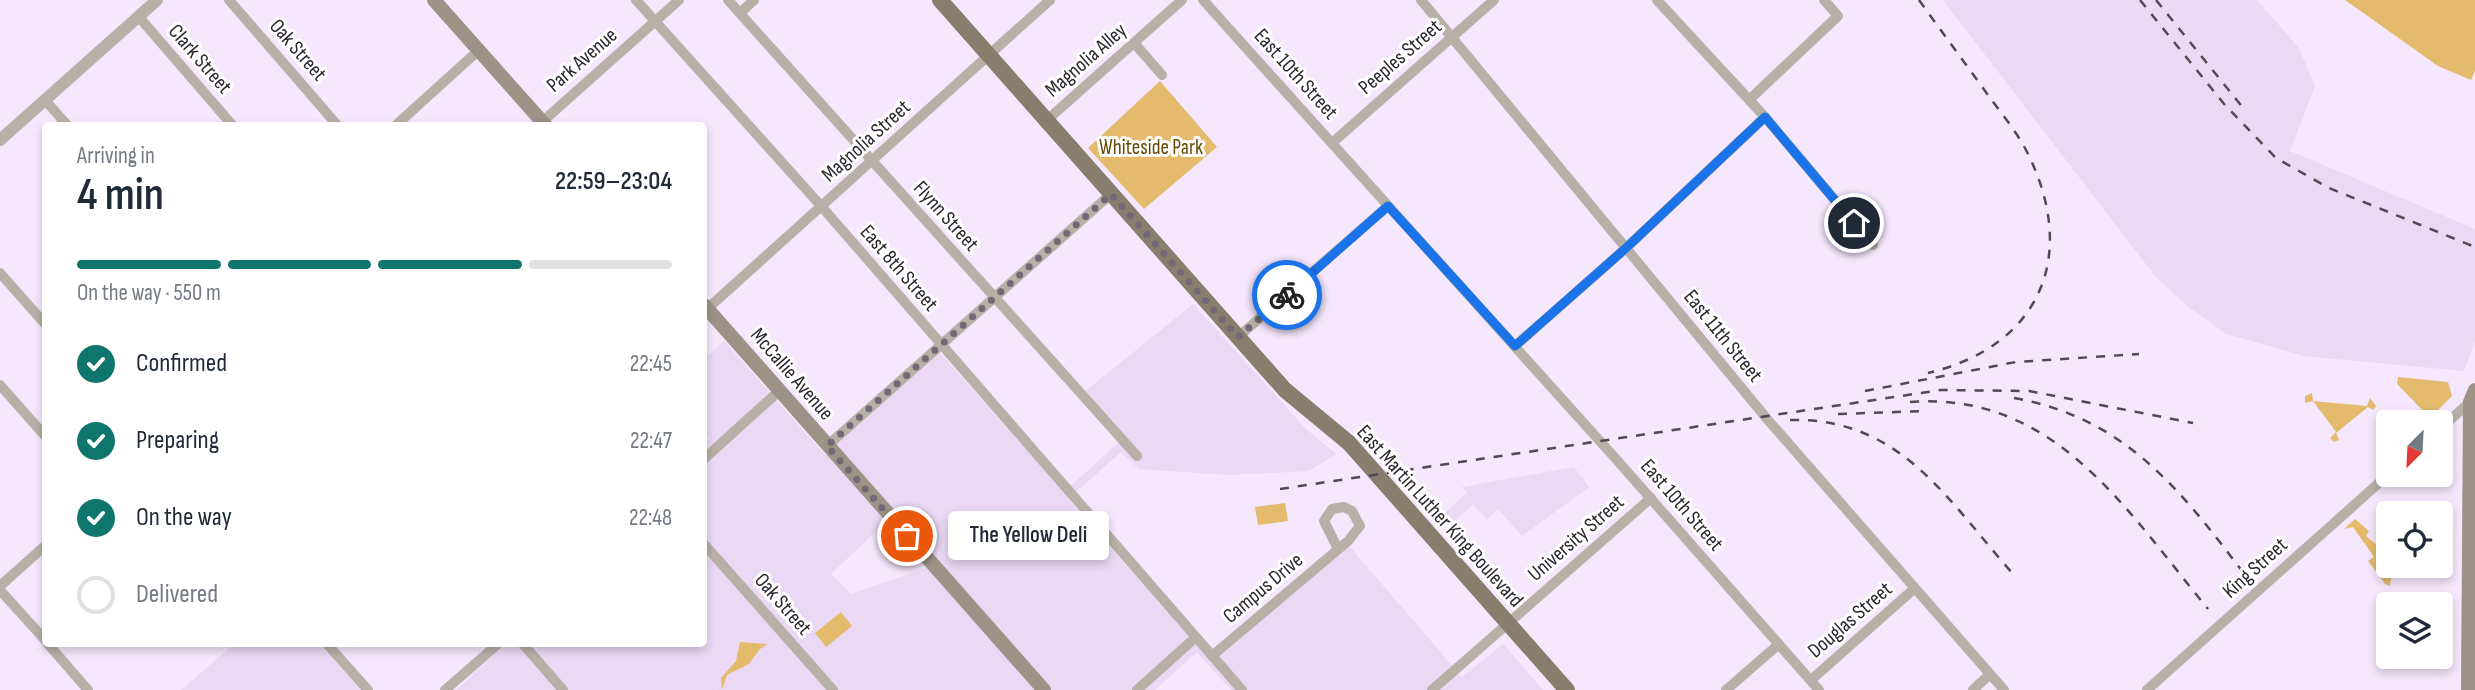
<!DOCTYPE html>
<html lang="en">
<head>
<meta charset="utf-8">
<style>
  :root { --surface:#fff; --page:#f2f2f3; --text:#1f2937; --muted:#747a83; --line:#e0e1e3; --accent:#0f766e }
  body { margin:0; font-family:"Sofia Sans Condensed",sans-serif; background:var(--page); color:var(--text); height:100vh; display:flex; flex-direction:column; font-size:26px; white-space:nowrap }
  * { box-sizing:border-box; margin:0 }
  p { font-size:23px; color:var(--muted) }
  .icon { flex:none; width:38px; height:38px; fill:none; stroke:currentColor; stroke-width:2; stroke-linecap:round; stroke-linejoin:round }
  .map { position:relative; flex:1; overflow:hidden }
  .side { position:absolute; left:42px; top:122px; width:665px; height:525px; display:flex; flex-direction:column; background:var(--surface); border-radius:7px; box-shadow:0 4px 10px #0003 }
  .side>* { flex:none }
  .needle { width:46px; rotate:204deg }
  .tools { position:absolute; left:2376px; top:410px; display:grid; gap:14px }
  .tools a { display:grid; place-items:center; width:77px; height:77px; border-radius:7px; background:var(--surface); box-shadow:0 4px 10px #0003; font-size:35px }
  .pin { position:absolute; display:grid; place-items:center; width:60px; height:60px; color:#fff; margin:-30px; border:4px solid #fff; border-radius:50%; box-shadow:0 2px 7px #0007 }
  .courier { position:absolute; display:grid; place-items:center; width:70px; height:70px; margin:-35px; border:5px solid #1a73e8; border-radius:50%; background:#fff; color:#222; box-shadow:0 2px 9px #0007 }
  .bubble { position:absolute; height:49px; border-radius:7px; background:var(--surface); box-shadow:0 4px 10px #0003; font-size:23px; font-weight:600; line-height:49px; text-align:center }
  .summary em { font-style:normal; font-weight:600 }
  .summary div { display:flex; flex-direction:column-reverse }
  .summary { display:flex; align-items:center; justify-content:space-between; height:119px; padding:0 35px }
  h1 { font-size:46px; font-weight:600; line-height:52px }
  .bar { display:grid; grid-template-columns:repeat(4,1fr); gap:10px 7px; align-content:center; height:84px; padding:0 35px }
  .bar i { height:9px; border-radius:5px; background:var(--line) }
  .bar .active { background:var(--accent) }
  .bar p { grid-column:span 4 }
  ol { padding:0 35px; list-style:none }
  li { display:flex; align-items:center; gap:21px; height:77px }
  li p { margin-inline-start:auto }
  li .icon { padding:7px; border-radius:50%; background:var(--accent); color:#fff; stroke-width:4 }
  li:last-child { color:var(--muted) }
  li i { width:38px; height:38px; border:4px solid var(--line); border-radius:50% }
  .map>svg:first-child { display:block }
</style>
</head>
<body>
<div class="map">
<svg width="2475" height="690" viewBox="0 0 2475 690">
  <rect width="100%" height="100%" fill="#f5e7fd"/>
  <g fill="#ead8f4" fill-rule="evenodd">
    <polygon points="1943,0 2257,0 2299,48 2315,86 2290,151 2475,229 2475,342 2464,371 2304,356 2227,334 2187,306 2155,276"/>
    <path d="M 1193,304 L 1306,429 L 1336,454 L 1309,471 L 1229,475 L 1139,469 L 1121,452 L 1068,499 L 1212,663 L 1349,546 L 1462,677 L 1503,644 L 1543,690 L 1231,690 L 1197,652 L 1155,690 L 457,690 L 505,644 L 704,644 L 704,444 L 709,439 L 704,430 L 704,359 L 724,341 L 825,455 L 940,353 L 1064,492 L 1119,442 L 1078,397 ZM 884,524 L 926,568 L 851,594 L 831,574 Z"/>
    <polygon points="1574,467 1589,487 1522,536 1498,509 1487,519 1473,505 1448,526 1440,517 1467,493 1462,487"/>
    <polygon points="234,644 320,644 361,690 181,690"/>
  </g>
  <g fill="#e4bb6d">
    <polygon points="2345,0 2475,0 2475,71 2471,80 2438,66"/>
    <polygon points="1160,81 1217,147 1144,209 1088,148"/>
    <polygon points="2398,377 2448,382 2452,396 2430,418 2397,384"/>
    <polygon points="2312,393 2313,401 2367,406 2370,398 2376,406 2373,410 2368,407 2336,433 2339,440 2334,442 2330,438 2336,432 2313,401 2305,403 2305,396"/>
    <polygon points="1285,503 1288,521 1258,525 1255,507"/>
    <polygon points="2355,519 2369,531 2366,536 2389,555 2389,565 2393,565 2390,586 2385,584 2368,561 2374,557 2353,527 2344,529"/>
    <polygon points="841,612 852,626 826,647 815,633"/>
    <polygon points="740,642 768,644 760,649 749,664 727,675 723,687 719,690 722,687 721,678 736,661"/>
  </g>
  <g fill="none" stroke-linecap="round" stroke-linejoin="round">
    <g stroke="#b6b0a7" stroke-width="10">
      <polyline points="229,0 338,126"/>
      <polyline points="636,0 822,207 1242,690"/>
      <polyline points="728,0 1137,456"/>
      <polyline points="1203,0 1616,459 1819,690"/>
      <polyline points="1421,0 1768,420 2004,690"/>
      <polyline points="1657,0 1765,117 1873,245"/>
      <polyline points="740,13 754,0"/>
      <polyline points="139,17 233,126"/>
      <polyline points="1135,44 1162,75"/>
      <polyline points="45,100 68,126"/>
      <polyline points="1749,100 1838,16 1824,0"/>
      <polyline points="1046,121 1182,0"/>
      <polyline points="542,122 679,0"/>
      <polyline points="395,126 479,50"/>
      <polyline points="1332,143 1494,0"/>
      <polyline points="0,273 46,325"/>
      <polyline points="707,309 1050,0"/>
      <polyline points="1238,337 1388,206"/>
      <polyline points="1515,346 1626,248 1765,117"/>
      <polyline points="0,385 46,437"/>
      <polyline points="2441,428 2470,402"/>
      <polyline points="827,446 1111,194"/>
      <polyline points="704,459 779,391"/>
      <polyline points="704,544 833,690"/>
      <polyline points="0,586 46,545"/>
      <polyline points="0,590 46,641"/>
      <polyline points="48,644 88,690"/>
      <polyline points="327,644 368,690"/>
      <polyline points="523,644 563,690"/>
      <polyline points="1212,656 1348,541 1360,526 1352,511 1344,507 1332,509 1324,521 1338,549"/>
      <polyline points="1811,680 1915,588"/>
      <polyline points="445,690 498,644"/>
      <polyline points="1137,690 1196,637"/>
      <polyline points="1432,690 1651,498"/>
      <polyline points="1726,690 1779,644"/>
      <polyline points="1973,690 1990,674"/>
      <polyline points="2147,690 2389,474"/>
    </g>
    <polyline stroke="#b6b0a7" stroke-width="12" points="0,140 157,0"/>
    <g stroke="#9b9385" stroke-width="14">
      <polyline points="434,0 546,126"/>
      <polyline points="704,305 1044,690"/>
      <polyline points="2468,690 2470,402 2475,390"/>
    </g>
    <polyline stroke="#877e6d" stroke-width="16" points="940,0 1285,390 1349,443 1567,690"/>
    <g stroke="#504a54" stroke-width="2.5" stroke-dasharray="9 9" stroke-linecap="butt">
      <path d="M 1919,0 C 1942,32 1965,63 1988,95 C 2001,113 2017,132 2027,152 C 2079,255 2041,346 1928,373"/>
      <polyline points="2140,0 2225,105 2276,158 2329,188 2475,247"/>
      <polyline points="2156,0 2244,109"/>
      <polyline points="1865,391 2016,362 2139,354"/>
      <path d="M 2014,398 C 2125,418 2180,489 2245,575"/>
      <path d="M 1910,402 C 2055,391 2127,511 2208,609"/>
      <polyline points="1838,414 1925,411"/>
      <path d="M 1790,420 C 1901,417 1948,501 2014,575"/>
      <polyline points="1280,489 1941,390 2029,391 2193,423"/>
    </g>
  </g>
  <g fill="none" stroke-linecap="round" stroke-linejoin="round">
    <polyline stroke="#716a76" stroke-width="7" stroke-dasharray="0 12.6" points="907,536 827,446 1111,194 1238,337 1287,295"/>
    <polyline stroke="#1a73e8" stroke-width="9" points="1287,295 1388,206 1515,346 1626,248 1765,117 1854,223"/>
  </g>
  <g text-anchor="middle" dominant-baseline="central" stroke-width="6" stroke-linejoin="round" paint-order="stroke">
    <g font-size="21" fill="#2a262d" stroke="#fff">
      <text transform="translate(298 50) rotate(49)">Oak Street</text>
      <text transform="translate(1400 57) rotate(-41)">Peeples Street</text>
      <text transform="translate(200 59) rotate(49)">Clark Street</text>
      <text transform="translate(582 60) rotate(-41)">Park Avenue</text>
      <text transform="translate(1086 60) rotate(-41)">Magnolia Alley</text>
      <text transform="translate(1296 74) rotate(48)">East 10th Street</text>
      <text transform="translate(866 141) rotate(-42)">Magnolia Street</text>
      <text transform="translate(946 216) rotate(48)">Flynn Street</text>
      <text transform="translate(899 268) rotate(49)">East 8th Street</text>
      <text transform="translate(1723 336) rotate(51)">East 11th Street</text>
      <text transform="translate(792 374) rotate(49)">McCallie Avenue</text>
      <text transform="translate(1682 505) rotate(49)">East 10th Street</text>
      <text transform="translate(1440 516) rotate(48)">East Martin Luther King Boulevard</text>
      <text transform="translate(1576 538) rotate(-41)">University Street</text>
      <text transform="translate(2255 568) rotate(-42)">King Street</text>
      <text transform="translate(1263 588) rotate(-40)">Campus Drive</text>
      <text transform="translate(783 604) rotate(49)">Oak Street</text>
      <text transform="translate(1850 620) rotate(-41)">Douglas Street</text>
    </g>
    <g font-size="21" fill="#654905" stroke="#fff">
      <text x="1151" y="147">Whiteside Park</text>
    </g>
  </g>
</svg>
<div class="tools">
<a><svg class="needle" viewBox="-14 -14 28 28"><path d="M0-13l5 13h-10z" fill="#e53935"/><path d="M0 13l5-13h-10z" fill="#747a83"/></svg></a>
<a><svg class="icon" aria-label="locate" viewBox="0 0 24 24"><circle cx="12" cy="12" r="6"/><path d="M12 2v4M12 18v4M2 12h4M18 12h4"/></svg></a>
<a><svg class="icon" aria-label="layers" viewBox="0 0 24 24"><path d="M12 4l9 5-9 5-9-5zM3 14l9 5 9-5"/></svg></a>
</div>
<div class="pin" style="left:907px;top:536px;background:#ea580c"><svg class="icon" aria-label="bag" viewBox="0 0 24 24"><path d="M5 8h14l-1 12H6zM9 8a3 3 0 0 1 6 0"/></svg></div>
<div class="pin" style="left:1854px;top:223px;background:#1f2937"><svg class="icon" aria-label="home" viewBox="0 0 24 24"><path d="M3 11l9-7 9 7M6 9v11h12V9"/></svg></div>
<div class="courier" style="left:1287px;top:295px"><svg class="icon" aria-label="bike" viewBox="0 0 24 24"><circle cx="6" cy="16" r="4"/><circle cx="18" cy="16" r="4"/><path d="M6 16l4-8h5l3 8M10 8l3 8H6M13 5h3"/></svg></div>
<div class="bubble" style="left:948px;top:511px;width:161px">The Yellow Deli</div>
<section class="side">
<div class="summary"><div><h1>4 min</h1><p>Arriving in</p></div><em>22:59–23:04</em></div>
<div class="bar"><i class="active"></i><i class="active"></i><i class="active"></i><i></i><p>On the way · 550 m</p></div>
<ol>
<li><svg class="icon" aria-label="check" viewBox="0 0 24 24"><path d="M5 12l5 5 9-10"/></svg>Confirmed<p>22:45</p></li>
<li><svg class="icon" aria-label="check" viewBox="0 0 24 24"><path d="M5 12l5 5 9-10"/></svg>Preparing<p>22:47</p></li>
<li><svg class="icon" aria-label="check" viewBox="0 0 24 24"><path d="M5 12l5 5 9-10"/></svg>On the way<p>22:48</p></li>
<li><i></i>Delivered</li>
</ol>
</section>
</div>
</body>
</html>
